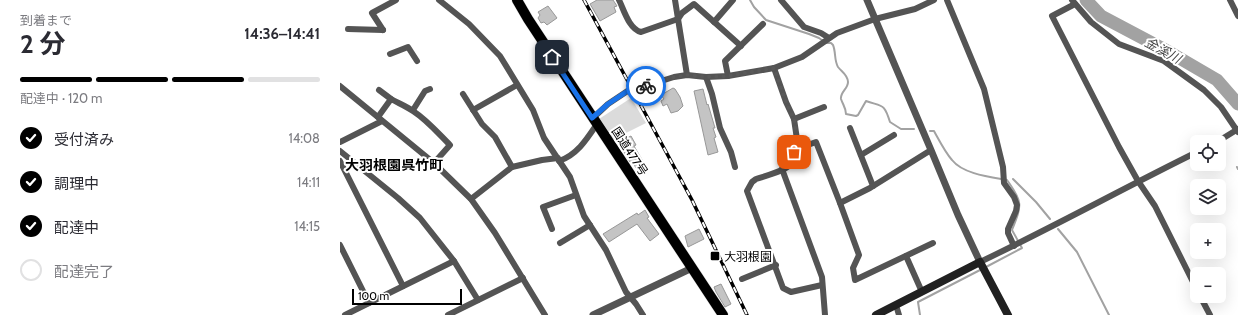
<!DOCTYPE html>
<html lang="ja">
<head>
<meta charset="utf-8">
<style>
  :root { --surface:#fff; --page:#f7f7f7; --text:#2b2b33; --muted:#7c7c81; --line:#e1e1e2; --accent:#000 }
  body { margin:0; font-family:Cabin,"Noto Sans JP",sans-serif; background:var(--page); color:var(--text); height:100vh; display:flex; flex-direction:column; font-size:15px; white-space:nowrap }
  * { box-sizing:border-box; margin:0 }
  p { font-size:13px; color:var(--muted) }
  .icon { flex:none; width:22px; height:22px; fill:none; stroke:currentColor; stroke-width:2; stroke-linecap:round; stroke-linejoin:round }
  .map { position:relative; flex:1; overflow:hidden }
  .side { display:flex; flex-direction:column; background:var(--surface); width:340px }
  .side>* { flex:none }
  .tools { position:absolute; left:850px; top:135px; display:grid; gap:8px }
  .tools a { display:grid; place-items:center; width:36px; height:36px; border-radius:6px; background:var(--surface); box-shadow:0 4px 16px #0002; font-size:20px }
  .scale { position:absolute; left:12px; bottom:10px; width:110px; box-sizing:border-box; padding-left:4px; border:2px solid #000; border-top:0; font-size:11px; line-height:14px; white-space:nowrap; color:#000; -webkit-text-stroke:3px #fff; paint-order:stroke }
  .pin { position:absolute; display:grid; place-items:center; width:34px; height:34px; color:#fff; margin:-17px; border-radius:8px; box-shadow:0 2px 6px #0006 }
  .courier { position:absolute; display:grid; place-items:center; width:40px; height:40px; margin:-20px; border:3px solid #1a73e8; border-radius:50%; background:#fff; color:#222; box-shadow:0 1px 5px #0007 }
  .head em { font-style:normal; font-weight:700 }
  .head div { display:flex; flex-direction:column-reverse }
  .head { display:flex; align-items:center; justify-content:space-between; height:68px; padding:0 20px }
  h1 { font-size:26px; font-weight:700; line-height:30px }
  .bar { display:grid; grid-template-columns:repeat(4,1fr); gap:6px 4px; align-content:center; height:48px; padding:0 20px }
  .bar i { height:5px; border-radius:3px; background:var(--line) }
  .bar .current { background:var(--accent) }
  .bar p { grid-column:span 4 }
  ol { padding:0 20px; list-style:none }
  li { display:flex; align-items:center; gap:12px; height:44px }
  li p { margin-inline-start:auto }
  li .icon { padding:4px; border-radius:50%; background:var(--accent); color:#fff; stroke-width:4 }
  li:last-child { color:var(--muted) }
  li i { width:22px; height:22px; border:2px solid var(--line); border-radius:50% }
  main { display:flex; flex:1; min-height:0 }
  .map>svg:first-child { display:block }
</style>
</head>
<body>
<main>
<section class="side">
<div class="head"><div><h1>2 分</h1><p>到着まで</p></div><em>14:36–14:41</em></div>
<div class="bar"><i class="current"></i><i class="current"></i><i class="current"></i><i></i><p>配達中 · 120 m</p></div>
<ol>
<li><svg class="icon" aria-label="check" viewBox="0 0 24 24"><path d="M5 12l5 5 9-10"/></svg>受付済み<p>14:08</p></li>
<li><svg class="icon" aria-label="check" viewBox="0 0 24 24"><path d="M5 12l5 5 9-10"/></svg>調理中<p>14:11</p></li>
<li><svg class="icon" aria-label="check" viewBox="0 0 24 24"><path d="M5 12l5 5 9-10"/></svg>配達中<p>14:15</p></li>
<li><i></i>配達完了</li>
</ol>
</section>
<div class="map">
<svg width="898" height="315" viewBox="0 0 898 315">
  <rect width="100%" height="100%" fill="#fff"/>
  <polygon fill="#dbdbdb" points="291,98 306,123 272,140 259,119"/>
  <g fill="none" stroke-linecap="round" stroke-linejoin="round">
    <g stroke="#a2a2a2" stroke-width="2">
      <path d="M 410,0 L 414,7 L 426,20 L 469,34 L 479,38 L 486,43 L 491,43 L 493,45 C 496,52 494,60 498,67 C 502,72 508,75 508,82 C 508,89 500,92 501,99 C 503,105 506,108 506,114 L 516,116 L 518,115 L 526,101 C 543,107 544,103 550,122 L 561,129 L 574,129"/>
      <path d="M 590,131 L 594,131 C 599,140 605,152 612,160 C 623,174 650,177 667,180 C 683,202 682,205 672,230 L 682,248 L 646,267"/>
      <polyline points="897,167 898,169"/>
      <polyline points="673,179 696,202 710,219"/>
      <polyline points="718,229 737,252 769,315"/>
      <polyline points="580,315 578,302 642,269"/>
    </g>
    <polyline stroke="#a2a2a2" stroke-width="13" points="746,0 761,16 829,52 877,80 898,104"/>
  </g>
  <g fill="#c4c4c4" stroke="#989898">
    <polygon points="257,0 273,0 277,6 274,7 276,12 260,21 250,4"/>
    <polygon points="208,6 217,18 207,25 204,22 201,23 198,18 200,15 198,12"/>
    <polygon points="333,88 335,89 340,97 343,106 338,111 331,113 327,104 323,106 321,101 324,99 321,95"/>
    <polygon points="363,89 367,105 368,104 375,128 373,128 376,137 374,138 378,152 368,155 354,91"/>
    <polygon points="291,136 296,145 294,146 304,163 296,168 292,161 290,162 278,142"/>
    <polygon points="305,210 309,217 307,218 319,234 310,241 297,224 269,242 263,234 297,213 298,215"/>
    <polygon points="359,229 364,239 348,247 345,236"/>
    <polygon points="381,284 391,304 385,307 376,292 374,287"/>
  </g>
  <g fill="none" stroke-linecap="round" stroke-linejoin="round">
    <g stroke="#dbdbdb" stroke-width="11">
      <polyline id="trunk" points="177,0 188,19 383,315"/>
    </g>
    <g stroke="#545454" stroke-width="6">
      <polyline points="99,0 129,24 160,56 193,110 204,138 230,177 244,216 266,250 286,292 296,304 303,315"/>
      <path d="M 279,0 C 284,10 289,29 301,32 L 338,19 L 342,13 L 354,4 L 401,46"/>
      <polyline points="335,0 347,75"/>
      <polyline points="441,0 464,27 481,33 489,38"/>
      <polyline points="607,0 644,89 663,167 664,183 674,197 677,205 676,211 668,229 668,233 674,246"/>
      <polyline points="732,0 751,22 779,44 824,61 864,90 881,107 898,132"/>
      <polyline points="890,0 898,16"/>
      <polyline points="735,4 712,16 779,147 798,181 815,206 857,290"/>
      <polyline points="374,22 393,0"/>
      <polyline points="8,29 43,30"/>
      <polyline points="43,30 32,13 56,0"/>
      <polyline points="50,54 68,47 77,61"/>
      <polyline points="434,68 446,102 454,119 458,146"/>
      <polyline points="388,76 385,61 423,24"/>
      <polyline points="366,77 372,94 380,128 391,152 395,167"/>
      <polyline points="0,86 94,163 131,199 155,233 205,315"/>
      <polyline points="39,90 51,99"/>
      <polyline points="123,94 142,124 155,137 172,167"/>
      <polyline points="73,110 85,91 90,89"/>
      <polyline points="133,110 177,85"/>
      <path d="M 38,117 L 51,99 C 58,103 66,106 73,111 C 87,120 98,133 110,145 L 94,163"/>
      <polyline points="253,118 268,104 292,88 302,87 334,77 347,75 366,77 388,76 434,68 462,57 497,33 535,19 575,9 594,0"/>
      <polyline points="454,119 484,107"/>
      <polyline points="510,128 533,186"/>
      <polyline points="0,142 42,121"/>
      <polyline points="877,142 898,129"/>
      <polyline points="0,151 58,198 80,218 114,261 29,303 0,245"/>
      <polyline points="521,155 554,135"/>
      <polyline points="0,161 63,286"/>
      <path d="M 219,161 C 237,155 247,139 257,124"/>
      <polyline points="442,169 482,277 485,315"/>
      <polyline points="131,199 172,167 202,160 218,158"/>
      <polyline points="500,203 530,188 591,150"/>
      <polyline points="212,229 203,207 236,195"/>
      <polyline points="220,243 250,225"/>
      <polyline points="566,256 582,292"/>
      <polyline points="114,261 138,300"/>
      <path d="M 640,262 C 713,227 784,188 857,152"/>
      <polyline points="402,279 436,265"/>
      <path d="M 482,285 L 451,292 L 443,288 L 407,191 L 412,182 L 416,179 C 425,176 450,170 453,161 C 456,155 453,153 458,146 L 465,146 L 476,142 L 500,203 L 519,255 L 513,268 L 515,280 L 593,243"/>
      <polyline points="860,296 870,315"/>
      <polyline points="556,305 559,315"/>
      <polyline points="5,315 29,303"/>
      <polyline points="108,315 183,278"/>
    </g>
    <g stroke="#545454" stroke-width="7">
      <polyline points="527,0 591,150 618,215 640,262"/>
      <polyline points="253,315 352,268"/>
    </g>
    <polyline stroke="#212121" stroke-width="8" points="536,315 640,262 668,315"/>
    <use href="#trunk" stroke="#000" stroke-width="10"/>
    <g stroke="#000" stroke-width="3.5">
      <polyline id="rail" points="244,0 352,200 407,315"/>
    </g>
    <use href="#rail" stroke="#fff" stroke-width="2" stroke-dasharray="6" stroke-linecap="butt"/>
  </g>
  <g fill="none" stroke-linecap="round" stroke-linejoin="round">
    <polyline stroke="#595959" stroke-width="4" stroke-dasharray="0 7.2" points="306,86 334,77 347,75 366,77 388,76 434,68 446,102 454,119 458,146 454,152"/>
    <polyline stroke="#1a73e8" stroke-width="5" points="212,57 252,118 268,104 292,88 306,86"/>
  </g>
  <rect fill="#000" stroke="#fff" stroke-width="1.5" x="370" y="251" width="10" height="10" rx="2"/>
  <g text-anchor="middle" dominant-baseline="central" stroke-width="4" stroke-linejoin="round" paint-order="stroke">
    <g font-size="12" fill="#000" stroke="#fff">
      <text transform="translate(290 151) rotate(57)">国道477号</text>
    </g>
    <g font-size="12" fill="#000" stroke="#fff" text-anchor="start">
      <text x="384" y="256">大羽根園</text>
    </g>
    <g font-size="13" font-style="italic" fill="#434343" stroke="#fff">
      <text transform="translate(823 50) rotate(29)">金溪川</text>
    </g>
    <g font-size="14" font-weight="bold" fill="#000" stroke="#fff">
      <text x="54" y="165">大羽根園呉竹町</text>
    </g>
  </g>
</svg>
<div class="tools">
<a><svg class="icon" aria-label="locate" viewBox="0 0 24 24"><circle cx="12" cy="12" r="6"/><path d="M12 2v4M12 18v4M2 12h4M18 12h4"/></svg></a>
<a><svg class="icon" aria-label="layers" viewBox="0 0 24 24"><path d="M12 4l9 5-9 5-9-5zM3 14l9 5 9-5"/></svg></a>
<a>+</a>
<a>−</a>
</div>
<div class="scale">100 m</div>
<div class="pin" style="left:454px;top:152px;background:#ea580c"><svg class="icon" aria-label="bag" viewBox="0 0 24 24"><path d="M5 8h14l-1 12H6zM9 8a3 3 0 0 1 6 0"/></svg></div>
<div class="pin" style="left:212px;top:57px;background:#1f2937"><svg class="icon" aria-label="home" viewBox="0 0 24 24"><path d="M3 11l9-7 9 7M6 9v11h12V9"/></svg></div>
<div class="courier" style="left:306px;top:86px"><svg class="icon" aria-label="bike" viewBox="0 0 24 24"><circle cx="6" cy="16" r="4"/><circle cx="18" cy="16" r="4"/><path d="M6 16l4-8h5l3 8M10 8l3 8H6M13 5h3"/></svg></div>
</div>
</main>
</body>
</html>
